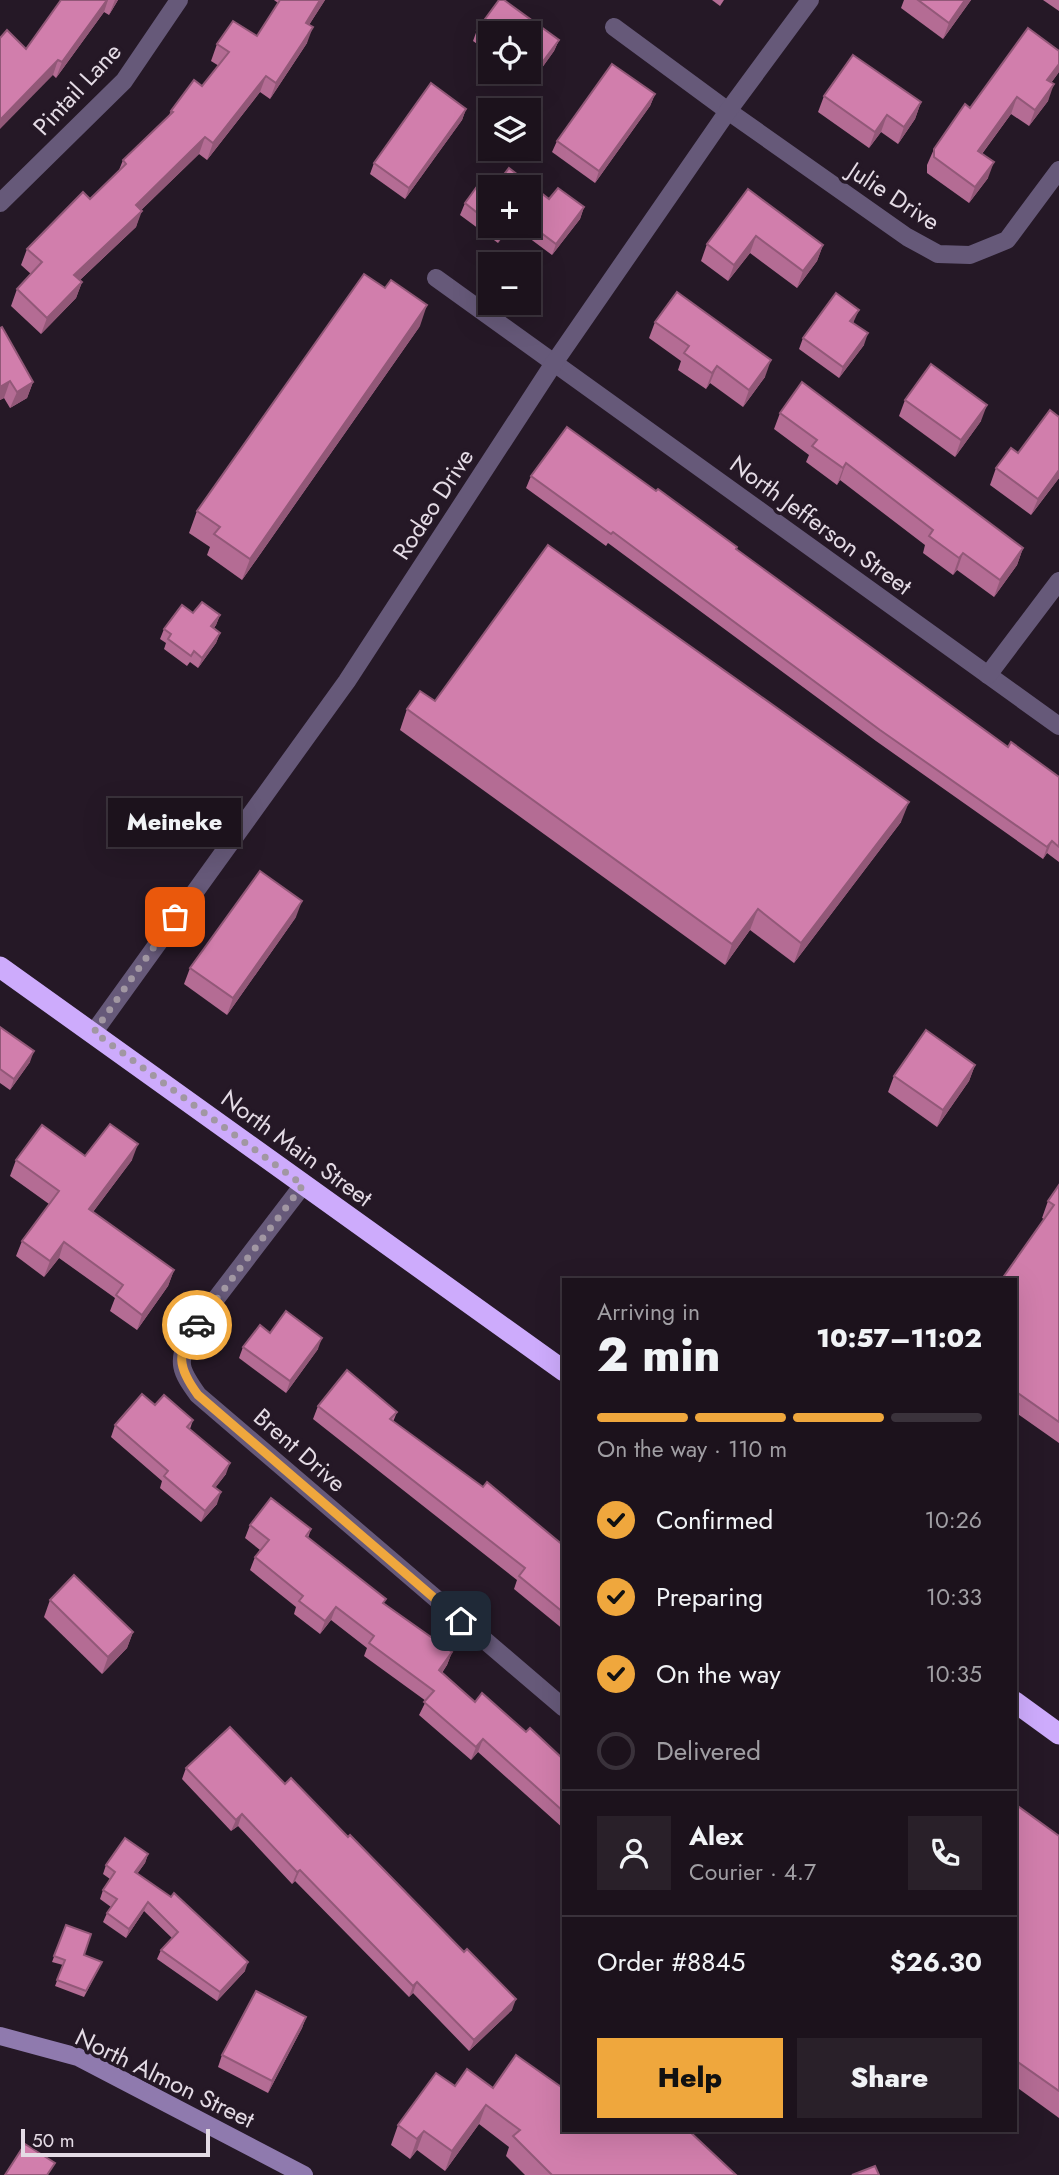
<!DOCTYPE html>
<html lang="en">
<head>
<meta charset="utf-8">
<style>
  :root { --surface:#1c121c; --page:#292029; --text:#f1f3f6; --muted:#a09ea3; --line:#3a323b; --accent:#efa73d }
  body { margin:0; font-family:Jost,sans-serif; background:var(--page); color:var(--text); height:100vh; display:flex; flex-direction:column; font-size:26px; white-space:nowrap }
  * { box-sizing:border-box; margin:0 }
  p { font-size:23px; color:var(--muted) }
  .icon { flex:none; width:38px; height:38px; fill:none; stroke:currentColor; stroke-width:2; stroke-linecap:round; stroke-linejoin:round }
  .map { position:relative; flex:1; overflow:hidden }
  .sheet { position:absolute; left:562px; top:1278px; width:455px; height:854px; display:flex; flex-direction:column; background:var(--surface); border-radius:0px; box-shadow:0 7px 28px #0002,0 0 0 2px var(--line) }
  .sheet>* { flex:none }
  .tools { position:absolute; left:478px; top:21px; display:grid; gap:14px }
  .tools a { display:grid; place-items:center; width:63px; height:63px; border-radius:0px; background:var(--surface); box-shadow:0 7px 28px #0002,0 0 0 2px var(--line); font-size:35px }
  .scale { position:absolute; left:21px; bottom:18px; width:189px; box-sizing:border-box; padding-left:7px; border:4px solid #e4dbe5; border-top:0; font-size:19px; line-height:24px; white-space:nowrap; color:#e4dbe5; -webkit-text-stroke:5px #251826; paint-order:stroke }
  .pin { position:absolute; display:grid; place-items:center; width:60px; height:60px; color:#fff; margin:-30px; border-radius:14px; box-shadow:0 4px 10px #0006 }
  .courier { position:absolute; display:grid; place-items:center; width:70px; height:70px; margin:-35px; border:5px solid #efa73d; border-radius:50%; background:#fff; color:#222; box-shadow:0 2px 9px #0007 }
  .bubble { position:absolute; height:49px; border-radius:0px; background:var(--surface); box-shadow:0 7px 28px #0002,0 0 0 2px var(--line); font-size:23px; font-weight:800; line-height:49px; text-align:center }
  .overview em { font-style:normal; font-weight:800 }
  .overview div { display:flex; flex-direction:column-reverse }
  .overview { display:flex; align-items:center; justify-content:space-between; height:119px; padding:0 35px }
  h1 { font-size:46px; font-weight:800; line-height:52px }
  .bar { display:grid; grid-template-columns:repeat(4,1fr); gap:10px 7px; align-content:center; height:84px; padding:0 35px }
  .bar i { height:9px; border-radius:5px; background:var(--line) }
  .bar .current { background:var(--accent) }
  .bar p { grid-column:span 4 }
  .line { display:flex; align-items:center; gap:18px; padding:0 35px; border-top:2px solid var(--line) }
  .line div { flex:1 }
  .round { display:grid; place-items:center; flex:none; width:74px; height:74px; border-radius:0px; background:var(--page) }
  ol { padding:0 35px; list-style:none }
  li { display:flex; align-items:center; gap:21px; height:77px }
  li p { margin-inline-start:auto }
  li .icon { padding:7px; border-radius:50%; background:var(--accent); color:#111; stroke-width:4 }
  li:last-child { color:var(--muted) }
  li i { width:38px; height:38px; border:4px solid var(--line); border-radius:50% }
  .primary-button { display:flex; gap:14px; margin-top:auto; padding:14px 35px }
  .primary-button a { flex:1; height:80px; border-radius:0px; background:var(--accent); color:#111; font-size:28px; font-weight:800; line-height:80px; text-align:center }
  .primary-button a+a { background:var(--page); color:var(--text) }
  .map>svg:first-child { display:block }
</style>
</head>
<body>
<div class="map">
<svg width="1059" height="2175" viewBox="0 0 1059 2175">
  <rect width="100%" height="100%" fill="#251826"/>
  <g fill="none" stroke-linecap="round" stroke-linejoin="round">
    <g stroke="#665979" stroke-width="18">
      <polyline points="614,27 728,111 907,237 938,254 970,255 1007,240 1059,170"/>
      <polyline points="0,203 124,81 179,0"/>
      <polyline points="436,278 1059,726"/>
      <polyline points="988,675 1059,581"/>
      <polyline points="94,1032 347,681 554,363 728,111 810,0"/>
      <path d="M 303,1185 L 189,1334 C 177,1364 180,1370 198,1395 L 564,1708"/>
    </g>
    <polyline stroke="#8f7aae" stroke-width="18" points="0,2036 78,2057 304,2175"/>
    <g stroke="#cdabfc" stroke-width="21">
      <polyline points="0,967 564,1371"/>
      <polyline points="1015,1702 1059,1734"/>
    </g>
  </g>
  <g fill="#b46c94">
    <polygon points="61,0 118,0 109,15 104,12 56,78 26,49"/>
    <polygon points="274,0 325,0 309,25 307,43 270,99 260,92 207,160 199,154 141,210 136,227 80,280 82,282 76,298 41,334 11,306 17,289 31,274 21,265 27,249 90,199 119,170 123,160 168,117 171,111 202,86 219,66 211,61 217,44 257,36 278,3"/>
    <polygon points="499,0 504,0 559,40 554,51 531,83 515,72 528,72 528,33 490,33 490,53 473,41 477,30"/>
    <polygon points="712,0 724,0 720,6"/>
    <polygon points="904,0 971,0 943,39 901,8"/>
    <polygon points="1043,0 1059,0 1059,11"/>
    <polygon points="1059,72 1051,83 1048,101 1029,126 1011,114 982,154 988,178 969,203 927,173 927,165 934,149 970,108"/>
    <polygon points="655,94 650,106 595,183 552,152 557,141"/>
    <polygon points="824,96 921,102 915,119 898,144 881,132 869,148 818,112"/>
    <polygon points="466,109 462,120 405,199 370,174 374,163"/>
    <polygon points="509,168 549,199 558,188 584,207 580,219 552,255 513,226 528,226 528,187 490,187 490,226 511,226 498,243 460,215 465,203 484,177 495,186"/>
    <polygon points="748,189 823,245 817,261 797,288 750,253 728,281 701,261 707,244"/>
    <polygon points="854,321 853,323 864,345 839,378 799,349 803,338"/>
    <polygon points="655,322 765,377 743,407 710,383 706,389 678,370 681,361 649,338"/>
    <polygon points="420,326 242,580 207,555 210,547 189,533 197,511"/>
    <polygon points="0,328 33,382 27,398 10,408 4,398 0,400"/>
    <polygon points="905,400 981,421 955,457 899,416"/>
    <polygon points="780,413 1023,548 1017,565 994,597 957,570 953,575 923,553 925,545 840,480 837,485 806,462 809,455 774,429"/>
    <polygon points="1059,417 1059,478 1031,515 990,485 996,468 1018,453"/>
    <polygon points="531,476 656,491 737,547 736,550 1008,747 1059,777 1059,862 1047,853 1043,859 876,741 608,543 606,546 526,488"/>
    <polygon points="193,613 220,615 216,625 214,628 220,633 216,643 198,668 190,662 187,666 164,649 166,643 160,639 164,629"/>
    <polygon points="435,701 901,822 794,963 750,930 725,965 400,730 407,709"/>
    <polygon points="296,917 227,1015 184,984 190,968"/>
    <polygon points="0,1027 30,1062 10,1090 0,1083"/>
    <polygon points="975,1065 969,1081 937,1127 888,1092 894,1076"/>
    <polygon points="85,1156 132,1160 93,1212 174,1270 168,1286 137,1330 110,1311 115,1298 59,1258 44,1277 16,1256 22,1241 49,1204 10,1176 16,1160"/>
    <polygon points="1059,1185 1059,1443 1015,1412 1015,1279 1044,1219 1042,1218 1048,1201"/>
    <polygon points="270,1333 318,1349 286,1393 239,1358 243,1347"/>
    <polygon points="155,1405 193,1420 190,1429 226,1474 215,1488 217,1504 201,1522 160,1488 162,1481 111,1437 115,1425"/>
    <polygon points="318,1406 397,1412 393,1422 564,1546 564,1630 514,1589 517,1580 313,1419"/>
    <polygon points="250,1525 311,1529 308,1538 385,1604 452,1652 447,1665 442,1673 475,1702 526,1732 564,1760 564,1829 478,1752 471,1760 419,1715 426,1701 364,1656 367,1648 331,1620 320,1634 294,1614 296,1607 250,1570 255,1557 260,1550 245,1538"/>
    <polygon points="50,1600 133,1632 127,1648 102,1674 44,1617"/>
    <polygon points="186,1768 285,1784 512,2010 469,2051 413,1993 409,1997 295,1881 292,1884 238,1826 231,1831 182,1779"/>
    <polygon points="1015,1804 1059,1836 1059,2118 1015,2086"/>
    <polygon points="148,1854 145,1863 137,1874 245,1971 217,2001 157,1959 161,1950 172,1938 144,1911 126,1938 103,1922 107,1913 111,1907 100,1899 103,1890 110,1879 103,1874 106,1865"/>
    <polygon points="66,1925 84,1955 102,1962 84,1997 55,1986 63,1965 52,1962"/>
    <polygon points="306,2017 302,2028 268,2093 218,2067 222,2055"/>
    <polygon points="455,2086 493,2088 564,2130 736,2175 525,2175 506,2156 509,2147 479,2124 445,2171 417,2150 410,2159 391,2145 398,2125"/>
  </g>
  <g fill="#925878">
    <polygon points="107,0 108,0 104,12 56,78 62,62"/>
    <polygon points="115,0 118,0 109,15"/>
    <polygon points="320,0 325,0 300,39 306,23"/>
    <polygon points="965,0 971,0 943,39 949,23"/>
    <polygon points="313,27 307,43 270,99 276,83"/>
    <polygon points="559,40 554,51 531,83 535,72"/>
    <polygon points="58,60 53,75 0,129 0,120"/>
    <polygon points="1059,64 1059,72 1041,96 1047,80"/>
    <polygon points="266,76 260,92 207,160 213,143"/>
    <polygon points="1054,84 1048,101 1029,126 1035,110"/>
    <polygon points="655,94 650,106 595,183 599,171"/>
    <polygon points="1017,97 1011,114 972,167 978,151"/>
    <polygon points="921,102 915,119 898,144 904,127"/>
    <polygon points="466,109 462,120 405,199 409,188"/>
    <polygon points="887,115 881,132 869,148 875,132"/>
    <polygon points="205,137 199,154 130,221 136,205"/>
    <polygon points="994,162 988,178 969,203 975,187"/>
    <polygon points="584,207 580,219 552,255 556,244"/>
    <polygon points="142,211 136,227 68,291 74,275"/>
    <polygon points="506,226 511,226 498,243 502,232"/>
    <polygon points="756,236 750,253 728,281 734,265"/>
    <polygon points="823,245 817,261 797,288 803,271"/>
    <polygon points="82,282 76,298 41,334 47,318"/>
    <polygon points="427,305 420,326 242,580 250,559"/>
    <polygon points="859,310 854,321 846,332 850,321"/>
    <polygon points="868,333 864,345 839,378 843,367"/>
    <polygon points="771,360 765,377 743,407 749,390"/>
    <polygon points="717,366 710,383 706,389 712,373"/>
    <polygon points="10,381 4,398 0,400 0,387"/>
    <polygon points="33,382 27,398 10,408 17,392"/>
    <polygon points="987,405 981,421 955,457 961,440"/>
    <polygon points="846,463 840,480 837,485 843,468"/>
    <polygon points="1059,470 1059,478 1031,515 1038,499"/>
    <polygon points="1023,548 1017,565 994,597 1000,580"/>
    <polygon points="963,553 957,570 953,575 959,558"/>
    <polygon points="220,615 216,625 207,637 211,626"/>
    <polygon points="220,633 216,643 198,668 202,658"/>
    <polygon points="909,802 901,822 794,963 801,943"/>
    <polygon points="1052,841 1047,853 1043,859 1047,847"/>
    <polygon points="302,901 296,917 227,1015 233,998"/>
    <polygon points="758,909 750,930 725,965 732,944"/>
    <polygon points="34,1051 30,1062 10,1090 14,1079"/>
    <polygon points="975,1065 969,1081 937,1127 943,1110"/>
    <polygon points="138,1144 132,1160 83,1225 89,1209"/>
    <polygon points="64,1242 59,1258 44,1277 50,1261"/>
    <polygon points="174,1270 168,1286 137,1330 142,1315"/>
    <polygon points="322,1338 318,1349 286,1393 290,1381"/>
    <polygon points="230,1463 226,1474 208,1497 213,1486"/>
    <polygon points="221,1492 217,1504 201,1522 205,1511"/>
    <polygon points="336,1607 331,1620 320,1634 325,1621"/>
    <polygon points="133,1632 127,1648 102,1674 108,1657"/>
    <polygon points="452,1652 447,1665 434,1683 439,1670"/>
    <polygon points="483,1739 478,1752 471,1760 476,1747"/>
    <polygon points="242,1814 238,1826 231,1831 236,1820"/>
    <polygon points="148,1854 145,1863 132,1881 135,1872"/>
    <polygon points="300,1870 295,1881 292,1884 297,1872"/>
    <polygon points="148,1902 144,1911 126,1938 129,1929"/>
    <polygon points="248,1962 245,1971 217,2001 220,1992"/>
    <polygon points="417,1982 413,1993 409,1997 413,1986"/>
    <polygon points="516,1999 512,2010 469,2051 474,2040"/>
    <polygon points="306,2017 302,2028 268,2093 272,2081"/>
    <polygon points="486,2105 479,2124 445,2171 452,2151"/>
    <polygon points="424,2131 417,2150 410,2159 417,2139"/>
  </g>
  <g fill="#d17eac" stroke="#925878" stroke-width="2">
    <polygon points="61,0 107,0 62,62 58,60 0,120 0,38 7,30 26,49"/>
    <polygon points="280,0 320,0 306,23 313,27 276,83 266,76 213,143 205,137 136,205 142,211 74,275 82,282 47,318 17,289 42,262 27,249 83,192 90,199 126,164 123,160 173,112 171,111 194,80 202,86 229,52 217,44 233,21 257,36"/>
    <polygon points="499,0 504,0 559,40 535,72 528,67 528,33 490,33 490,39 477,30"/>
    <polygon points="918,0 965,0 949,23"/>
    <polygon points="1028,28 1059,51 1059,64 1047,80 1054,84 1035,110 1017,97 978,151 994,162 975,187 934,157 934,149 965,104 970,108"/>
    <polygon points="853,55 921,102 904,127 887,115 875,132 824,96"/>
    <polygon points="612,64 655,94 599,171 557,141"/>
    <polygon points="431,83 466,109 409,188 374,163"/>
    <polygon points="509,168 549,199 558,188 584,207 556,244 528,223 528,187 490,187 490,223 465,203 484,177 495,186"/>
    <polygon points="748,189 823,245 803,271 756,236 734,265 707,244"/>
    <polygon points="494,226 506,226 502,232"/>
    <polygon points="364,274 385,288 391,280 427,305 250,559 214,534 220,527 197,511"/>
    <polygon points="677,292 771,360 749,390 717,366 712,373 684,353 689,346 655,322"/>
    <polygon points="836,293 859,310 850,321 868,333 843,367 803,338"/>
    <polygon points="2,327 33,382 17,392 10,381 0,387 0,328"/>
    <polygon points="931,364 987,405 961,440 905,400"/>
    <polygon points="802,382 1023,548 1000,580 963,553 959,558 929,536 933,530 846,463 843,468 812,446 817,440 780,413"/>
    <polygon points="1050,410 1059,417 1059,470 1038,499 996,468 1011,448 1018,453"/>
    <polygon points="567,427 656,491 658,489 737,547 736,549 1008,747 1011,742 1059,777 1059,847 1052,841 1047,847 880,730 613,532 611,534 531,476"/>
    <polygon points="548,545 909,802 801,943 758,909 732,944 407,709 420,691 435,701"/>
    <polygon points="202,602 220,615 211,626 220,633 202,658 194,651 191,656 168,639 171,634 164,629 182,605 193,613"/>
    <polygon points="260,871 302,901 233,998 190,968"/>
    <polygon points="0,1027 34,1051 14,1079 0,1069"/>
    <polygon points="926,1030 975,1065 943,1110 894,1076"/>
    <polygon points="110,1124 138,1144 89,1209 174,1270 142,1315 116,1295 123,1285 64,1242 50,1261 22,1241 59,1191 16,1160 42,1125 85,1156"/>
    <polygon points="1059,1185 1059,1422 1015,1391 1015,1279 1002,1279 1054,1205 1048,1201"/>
    <polygon points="286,1311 322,1338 290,1381 243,1347 260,1325 270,1333"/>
    <polygon points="347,1370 397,1412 390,1419 483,1487 487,1482 564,1546 564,1613 519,1576 525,1568 318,1406"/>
    <polygon points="142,1394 155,1405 164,1395 193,1420 187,1427 230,1463 213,1486 221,1492 205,1511 164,1476 168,1471 115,1425"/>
    <polygon points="271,1498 311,1529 306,1536 386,1599 383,1603 452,1652 439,1670 475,1702 482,1693 526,1732 530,1728 564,1760 564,1812 483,1739 476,1747 424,1702 434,1691 369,1643 374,1636 336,1607 325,1621 299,1601 303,1596 255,1557 269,1540 250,1525"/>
    <polygon points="74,1575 133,1632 108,1657 50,1600"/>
    <polygon points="230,1727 285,1784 291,1778 348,1837 350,1835 464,1952 467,1949 516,1999 474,2040 417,1982 413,1986 300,1870 297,1872 242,1814 236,1820 186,1768"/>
    <polygon points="1015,1804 1059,1836 1059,2091 1015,2060"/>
    <polygon points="125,1838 148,1854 135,1872 171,1897 174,1893 248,1962 220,1992 161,1950 178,1932 148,1902 129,1929 107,1913 117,1899 103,1890 115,1872 106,1865"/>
    <polygon points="66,1925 91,1934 84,1955 102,1962 86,1991 57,1980 65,1960 54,1956"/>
    <polygon points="256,1991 306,2017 272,2081 222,2055"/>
    <polygon points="516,2055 564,2089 564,2130 688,2130 736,2175 552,2175 513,2136 520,2130 486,2105 452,2151 424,2131 417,2139 398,2125 436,2073 455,2086 467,2069 493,2088"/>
    <polygon points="25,2144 55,2163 47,2175 5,2175"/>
    <polygon points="875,2166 879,2175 852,2175"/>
  </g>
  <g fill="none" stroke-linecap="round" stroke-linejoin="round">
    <polyline stroke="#a197a2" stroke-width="7" stroke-dasharray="0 12.6" points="175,917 94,1032 303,1185 197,1325"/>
    <path stroke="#efa73d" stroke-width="9" d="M 197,1325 C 175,1353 178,1368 198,1395 L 461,1621"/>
  </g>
  <g text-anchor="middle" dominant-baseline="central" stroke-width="7" stroke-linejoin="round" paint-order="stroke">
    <g font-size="24" fill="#e4dbe5" stroke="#251826">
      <text transform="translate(77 89) rotate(-47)">Pintail Lane</text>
      <text transform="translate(894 196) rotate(33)">Julie Drive</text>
      <text transform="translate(433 504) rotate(-57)">Rodeo Drive</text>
      <text transform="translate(821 525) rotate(36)">North Jefferson Street</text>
      <text transform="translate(297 1148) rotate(36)">North Main Street</text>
      <text transform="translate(300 1450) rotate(41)">Brent Drive</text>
      <text transform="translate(165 2078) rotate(26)">North Almon Street</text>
    </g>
  </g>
</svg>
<div class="tools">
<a><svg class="icon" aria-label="locate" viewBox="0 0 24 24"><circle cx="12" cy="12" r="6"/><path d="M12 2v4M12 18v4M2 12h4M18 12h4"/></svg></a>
<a><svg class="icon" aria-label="layers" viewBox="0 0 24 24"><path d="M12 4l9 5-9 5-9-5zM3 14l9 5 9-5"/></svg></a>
<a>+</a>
<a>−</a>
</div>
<div class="scale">50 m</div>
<div class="pin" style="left:175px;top:917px;background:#ea580c"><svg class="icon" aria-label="bag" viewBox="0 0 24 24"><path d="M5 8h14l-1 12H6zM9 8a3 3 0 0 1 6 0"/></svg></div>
<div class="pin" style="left:461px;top:1621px;background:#1f2937"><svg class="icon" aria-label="home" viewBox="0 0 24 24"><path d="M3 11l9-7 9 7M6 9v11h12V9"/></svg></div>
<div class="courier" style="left:197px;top:1325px"><svg class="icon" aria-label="car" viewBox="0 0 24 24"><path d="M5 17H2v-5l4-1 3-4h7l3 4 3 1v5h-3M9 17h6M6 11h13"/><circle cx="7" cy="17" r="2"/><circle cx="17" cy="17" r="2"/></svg></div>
<div class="bubble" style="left:108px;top:798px;width:133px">Meineke</div>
<section class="sheet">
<div class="overview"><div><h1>2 min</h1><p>Arriving in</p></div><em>10:57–11:02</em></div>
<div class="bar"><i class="current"></i><i class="current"></i><i class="current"></i><i></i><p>On the way · 110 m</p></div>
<ol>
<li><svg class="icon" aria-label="check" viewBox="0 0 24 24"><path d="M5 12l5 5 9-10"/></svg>Confirmed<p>10:26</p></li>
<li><svg class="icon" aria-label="check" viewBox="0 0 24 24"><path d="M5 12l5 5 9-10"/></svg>Preparing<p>10:33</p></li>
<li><svg class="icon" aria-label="check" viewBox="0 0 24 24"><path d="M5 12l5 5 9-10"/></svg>On the way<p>10:35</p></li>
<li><i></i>Delivered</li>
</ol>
<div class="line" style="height:126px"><a class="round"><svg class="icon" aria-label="person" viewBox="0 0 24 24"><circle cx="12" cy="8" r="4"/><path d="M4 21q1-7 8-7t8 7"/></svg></a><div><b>Alex</b><p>Courier · 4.7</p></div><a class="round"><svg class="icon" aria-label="phone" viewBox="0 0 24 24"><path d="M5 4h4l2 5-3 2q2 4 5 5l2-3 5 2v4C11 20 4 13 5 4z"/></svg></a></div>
<div class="line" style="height:91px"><div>Order #8845</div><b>$26.30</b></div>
<div class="primary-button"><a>Help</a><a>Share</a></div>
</section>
</div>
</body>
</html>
